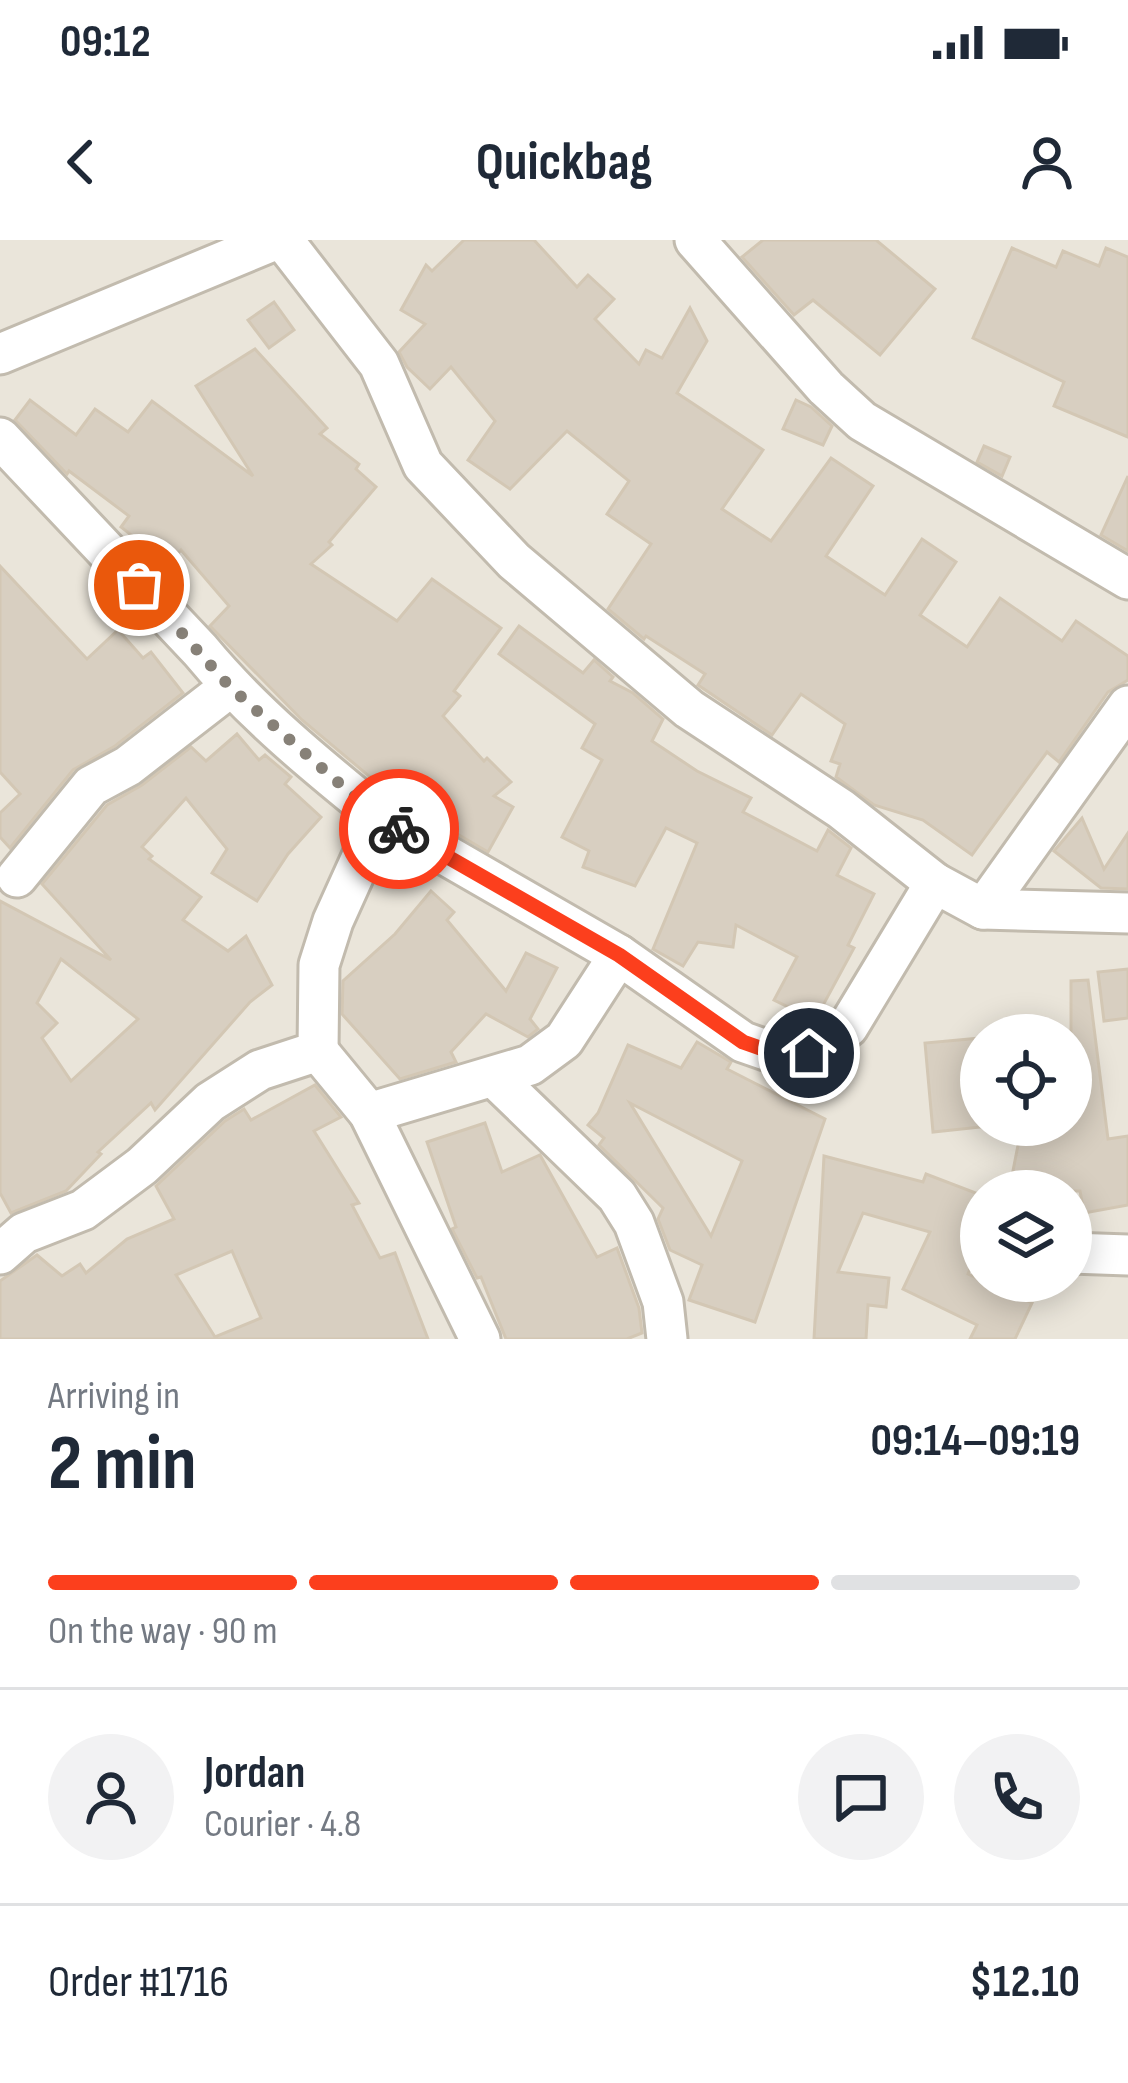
<!DOCTYPE html>
<html lang="en">
<head>
<meta charset="utf-8">
<style>
  :root { --surface:#fff; --page:#f2f2f3; --text:#1f2937; --muted:#747a83; --line:#e0e1e3; --accent:#fc3f1d }
  body { margin:0; font-family:"Sofia Sans Condensed",sans-serif; background:var(--page); color:var(--text); height:100vh; display:flex; flex-direction:column; font-size:45px; white-space:nowrap }
  * { box-sizing:border-box; margin:0 }
  p { font-size:39px; color:var(--muted) }
  .icon { flex:none; width:66px; height:66px; fill:none; stroke:currentColor; stroke-width:2; stroke-linecap:round; stroke-linejoin:round }
  .map { position:relative; height:1099px; overflow:hidden }
  .details { display:flex; flex-direction:column; background:var(--surface); flex:1 }
  .details>* { flex:none }
  .tools { position:absolute; left:960px; top:774px; display:grid; gap:24px }
  .tools a { display:grid; place-items:center; width:132px; height:132px; border-radius:50%; background:var(--surface); box-shadow:0 6px 30px #0003; font-size:60px }
  .pin { position:absolute; display:grid; place-items:center; width:102px; height:102px; color:#fff; margin:-51px; border:6px solid #fff; border-radius:50%; box-shadow:0 3px 12px #0007 }
  .courier { position:absolute; display:grid; place-items:center; width:120px; height:120px; margin:-60px; border:9px solid #fc3f1d; border-radius:50%; background:#fff; color:#222; box-shadow:0 3px 15px #0007 }
  .overview em { font-style:normal; font-weight:700 }
  .overview div { display:flex; flex-direction:column-reverse }
  .overview { display:flex; align-items:center; justify-content:space-between; height:204px; padding:0 48px }
  h1 { font-size:78px; font-weight:700; line-height:90px }
  .bar { display:grid; grid-template-columns:repeat(4,1fr); gap:18px 12px; align-content:center; height:144px; padding:0 48px }
  .bar i { height:15px; border-radius:9px; background:var(--line) }
  .bar .active { background:var(--accent) }
  .bar p { grid-column:span 4 }
  .line { display:flex; align-items:center; gap:30px; padding:0 48px; border-top:3px solid var(--line) }
  .line div { flex:1 }
  .round { display:grid; place-items:center; flex:none; width:126px; height:126px; border-radius:63px; background:var(--page) }
  .status { display:flex; justify-content:space-between; align-items:center; height:84px; padding:0 60px; background:var(--surface); direction:ltr }
  .status svg { height:33px; fill:currentColor }
  header { display:flex; justify-content:space-between; align-items:center; height:156px; padding:0 48px; background:var(--surface); font-size:54px; font-weight:700 }
  .map>svg:first-child { display:block }
</style>
</head>
<body>
<div class="status"><b>09:12</b><svg viewBox="0 0 49 12"><path d="M0 12V9h3v3zM5 12V6h3v6zM10 12V3h3v9zM15 12V0h3v12zM26 1h20v11H26zM47 4h2v5h-2z"/></svg></div>
<header><svg class="icon" aria-label="back" viewBox="0 0 24 24"><path d="M15 5l-7 7 7 7"/></svg>Quickbag<svg class="icon" aria-label="person" viewBox="0 0 24 24"><circle cx="12" cy="8" r="4"/><path d="M4 21q1-7 8-7t8 7"/></svg></header>
<div class="map">
<svg width="1128" height="1099" viewBox="0 0 1128 1099">
  <rect width="100%" height="100%" fill="#f6f3ec"/>
  <path fill="#eae5da" fill-rule="evenodd" d="M 0,0 L 1128,0 L 1128,1099 L 0,1099 ZM 981,795 L 1071,795 L 1071,885 L 981,885 ZM 981,951 L 1071,951 L 1071,1041 L 981,1041 Z"/>
  <g fill="#d8cfc1" stroke="#d3c7b4" stroke-width="3" fill-rule="evenodd">
    <polygon points="464,0 534,0 577,47 588,35 614,59 595,79 639,124 646,110 662,118 690,68 707,101 677,153 763,210 722,269 771,301 831,218 873,246 826,316 885,355 922,299 956,322 920,375 967,407 1000,358 1062,401 1076,381 1128,416 1128,440 1108,452 1059,522 1047,512 972,615 923,580 874,565 836,537 840,524 831,521 845,484 801,454 772,495 698,445 705,434 646,396 644,399 608,369 651,304 607,274 629,241 567,191 510,249 468,220 495,181 451,127 430,149 407,127 399,112 425,84 401,70 426,25 432,31"/>
    <polygon points="763,0 876,0 935,49 880,115 813,60 794,75 742,17"/>
    <polygon points="1012,8 1056,27 1063,11 1099,26 1106,8 1128,17 1128,197 1054,166 1064,142 973,98"/>
    <polygon points="274,62 294,90 269,108 248,80"/>
    <polygon points="255,109 327,188 320,194 359,224 356,229 376,247 329,302 332,305 311,324 397,381 432,339 501,388 454,451 460,456 443,476 484,521 487,518 511,542 494,556 513,567 488,612 394,557 302,480 210,386 229,366 181,310 168,324 121,287 129,276 69,231 67,234 15,180 30,160 76,195 95,169 128,192 152,161 253,236 196,146"/>
    <polygon points="796,160 811,167 832,186 823,205 783,189"/>
    <polygon points="984,206 1010,217 1002,236 977,222"/>
    <polygon points="1128,236 1128,311 1101,295"/>
    <polygon points="0,326 87,419 118,390 143,418 151,412 183,453 115,506 73,530 10,608 0,597 0,573 20,554 0,532"/>
    <polygon points="519,386 583,433 594,420 613,437 610,441 633,453 663,479 652,501 697,531 751,558 743,572 817,611 828,590 851,608 837,635 874,654 848,705 854,708 815,780 774,760 797,717 736,685 733,707 698,702 683,726 653,709 697,603 666,588 635,646 583,627 589,611 562,597 602,520 582,508 595,484 499,414"/>
    <path d="M 237,494 L 259,520 L 265,515 L 291,537 L 285,544 L 321,577 L 288,614 L 257,661 L 212,633 L 227,609 L 186,558 L 142,607 L 152,616 L 149,619 L 201,657 L 183,680 L 228,711 L 246,696 L 272,745 L 250,762 L 155,870 L 151,863 L 98,912 L 101,914 L 66,951 L 11,973 L 0,953 L 0,661 L 111,720 L 42,644 L 107,565 L 142,545 L 191,507 L 206,521 ZM 61,719 L 138,779 L 71,841 L 42,798 L 57,783 L 37,763 Z"/>
    <polygon points="1082,578 1104,629 1128,593 1128,649 1101,648 1054,611"/>
    <polygon points="431,651 454,672 447,680 506,751 526,713 557,728 530,779 538,789 528,797 486,774 451,812 456,822 400,839 342,774 343,741 395,694"/>
    <polygon points="1128,729 1128,778 1104,781 1098,732"/>
    <polygon points="1088,740 1108,899 1128,896 1128,965 1084,973 1080,951 1009,951 1022,885 1071,885 1071,741"/>
    <polygon points="981,798 981,887 933,892 925,803"/>
    <path d="M 697,802 L 731,822 L 727,829 L 825,879 L 755,1082 L 689,1060 L 702,1025 L 670,1010 L 658,979 L 663,968 L 599,905 L 604,898 L 588,885 L 598,873 L 628,805 L 681,828 ZM 630,863 L 742,921 L 711,996 Z"/>
    <path d="M 315,845 L 341,877 L 314,891 L 359,963 L 352,965 L 380,1018 L 395,1013 L 428,1099 L 0,1099 L 0,1041 L 37,1015 L 62,1036 L 80,1024 L 86,1033 L 127,999 L 174,979 L 156,946 L 225,881 L 244,869 L 251,880 ZM 232,1011 L 261,1078 L 215,1097 L 176,1035 Z"/>
    <polygon points="485,883 502,932 540,915 597,1017 617,1008 639,1068 642,1093 627,1099 506,1099 481,1037 477,1038 452,989 456,987 427,902"/>
    <polygon points="824,916 923,942 926,934 981,955 981,1001 968,1034 1032,1063 1015,1099 970,1099 977,1085 903,1049 930,992 863,973 838,1032 889,1038 886,1067 868,1065 866,1099 814,1099"/>
  </g>
  <g fill="none" stroke-linecap="round" stroke-linejoin="round">
    <g stroke="#c2bbae" stroke-width="45">
      <g id="minor">
        <polyline points="283,0 379,124 423,225 514,321 689,469 841,569 935,643"/>
        <polyline points="695,0 826,148 862,181 1128,339"/>
        <polyline points="0,114 275,0"/>
        <path d="M 0,198 L 200,410 C 252,473 317,526 380,577 L 619,715 L 743,802 L 783,816 L 809,813 L 848,787 L 935,643 L 983,669 L 1128,673"/>
        <polyline points="17,637 91,546 128,526 230,447"/>
        <polyline points="983,669 1128,466"/>
        <polyline points="318,811 369,873 480,1099"/>
        <polyline points="494,837 617,956 634,983 663,1062 667,1099"/>
        <polyline points="369,873 530,825 564,800 619,715"/>
        <polyline points="1071,1013 1128,1015"/>
        <polyline points="0,1014 24,993 83,970 142,926 210,862 260,830 318,811 319,725 333,681 380,577"/>
      </g>
    </g>
    <use href="#minor" stroke="#fff" stroke-width="39"/>
  </g>
  <g fill="none" stroke-linecap="round" stroke-linejoin="round">
    <polyline stroke="#878178" stroke-width="12" stroke-dasharray="0 21.6" points="139,345 230,447 349,552 399,589"/>
    <polyline stroke="#fc3f1d" stroke-width="15" points="399,589 619,715 743,802 783,816 809,813"/>
  </g>
</svg>
<div class="tools">
<a><svg class="icon" aria-label="locate" viewBox="0 0 24 24"><circle cx="12" cy="12" r="6"/><path d="M12 2v4M12 18v4M2 12h4M18 12h4"/></svg></a>
<a><svg class="icon" aria-label="layers" viewBox="0 0 24 24"><path d="M12 4l9 5-9 5-9-5zM3 14l9 5 9-5"/></svg></a>
</div>
<div class="pin" style="left:139px;top:345px;background:#ea580c"><svg class="icon" aria-label="bag" viewBox="0 0 24 24"><path d="M5 8h14l-1 12H6zM9 8a3 3 0 0 1 6 0"/></svg></div>
<div class="pin" style="left:809px;top:813px;background:#1f2937"><svg class="icon" aria-label="home" viewBox="0 0 24 24"><path d="M3 11l9-7 9 7M6 9v11h12V9"/></svg></div>
<div class="courier" style="left:399px;top:589px"><svg class="icon" aria-label="bike" viewBox="0 0 24 24"><circle cx="6" cy="16" r="4"/><circle cx="18" cy="16" r="4"/><path d="M6 16l4-8h5l3 8M10 8l3 8H6M13 5h3"/></svg></div>
</div>
<section class="details">
<div class="overview"><div><h1>2 min</h1><p>Arriving in</p></div><em>09:14–09:19</em></div>
<div class="bar"><i class="active"></i><i class="active"></i><i class="active"></i><i></i><p>On the way · 90 m</p></div>
<div class="line" style="height:216px"><a class="round"><svg class="icon" aria-label="person" viewBox="0 0 24 24"><circle cx="12" cy="8" r="4"/><path d="M4 21q1-7 8-7t8 7"/></svg></a><div><b>Jordan</b><p>Courier · 4.8</p></div><a class="round"><svg class="icon" aria-label="chat" viewBox="0 0 24 24"><path d="M4 5h16v11H9l-5 4z"/></svg></a><a class="round"><svg class="icon" aria-label="phone" viewBox="0 0 24 24"><path d="M5 4h4l2 5-3 2q2 4 5 5l2-3 5 2v4C11 20 4 13 5 4z"/></svg></a></div>
<div class="line" style="height:156px"><div>Order #1716</div><b>$12.10</b></div>
</section>
</body>
</html>
